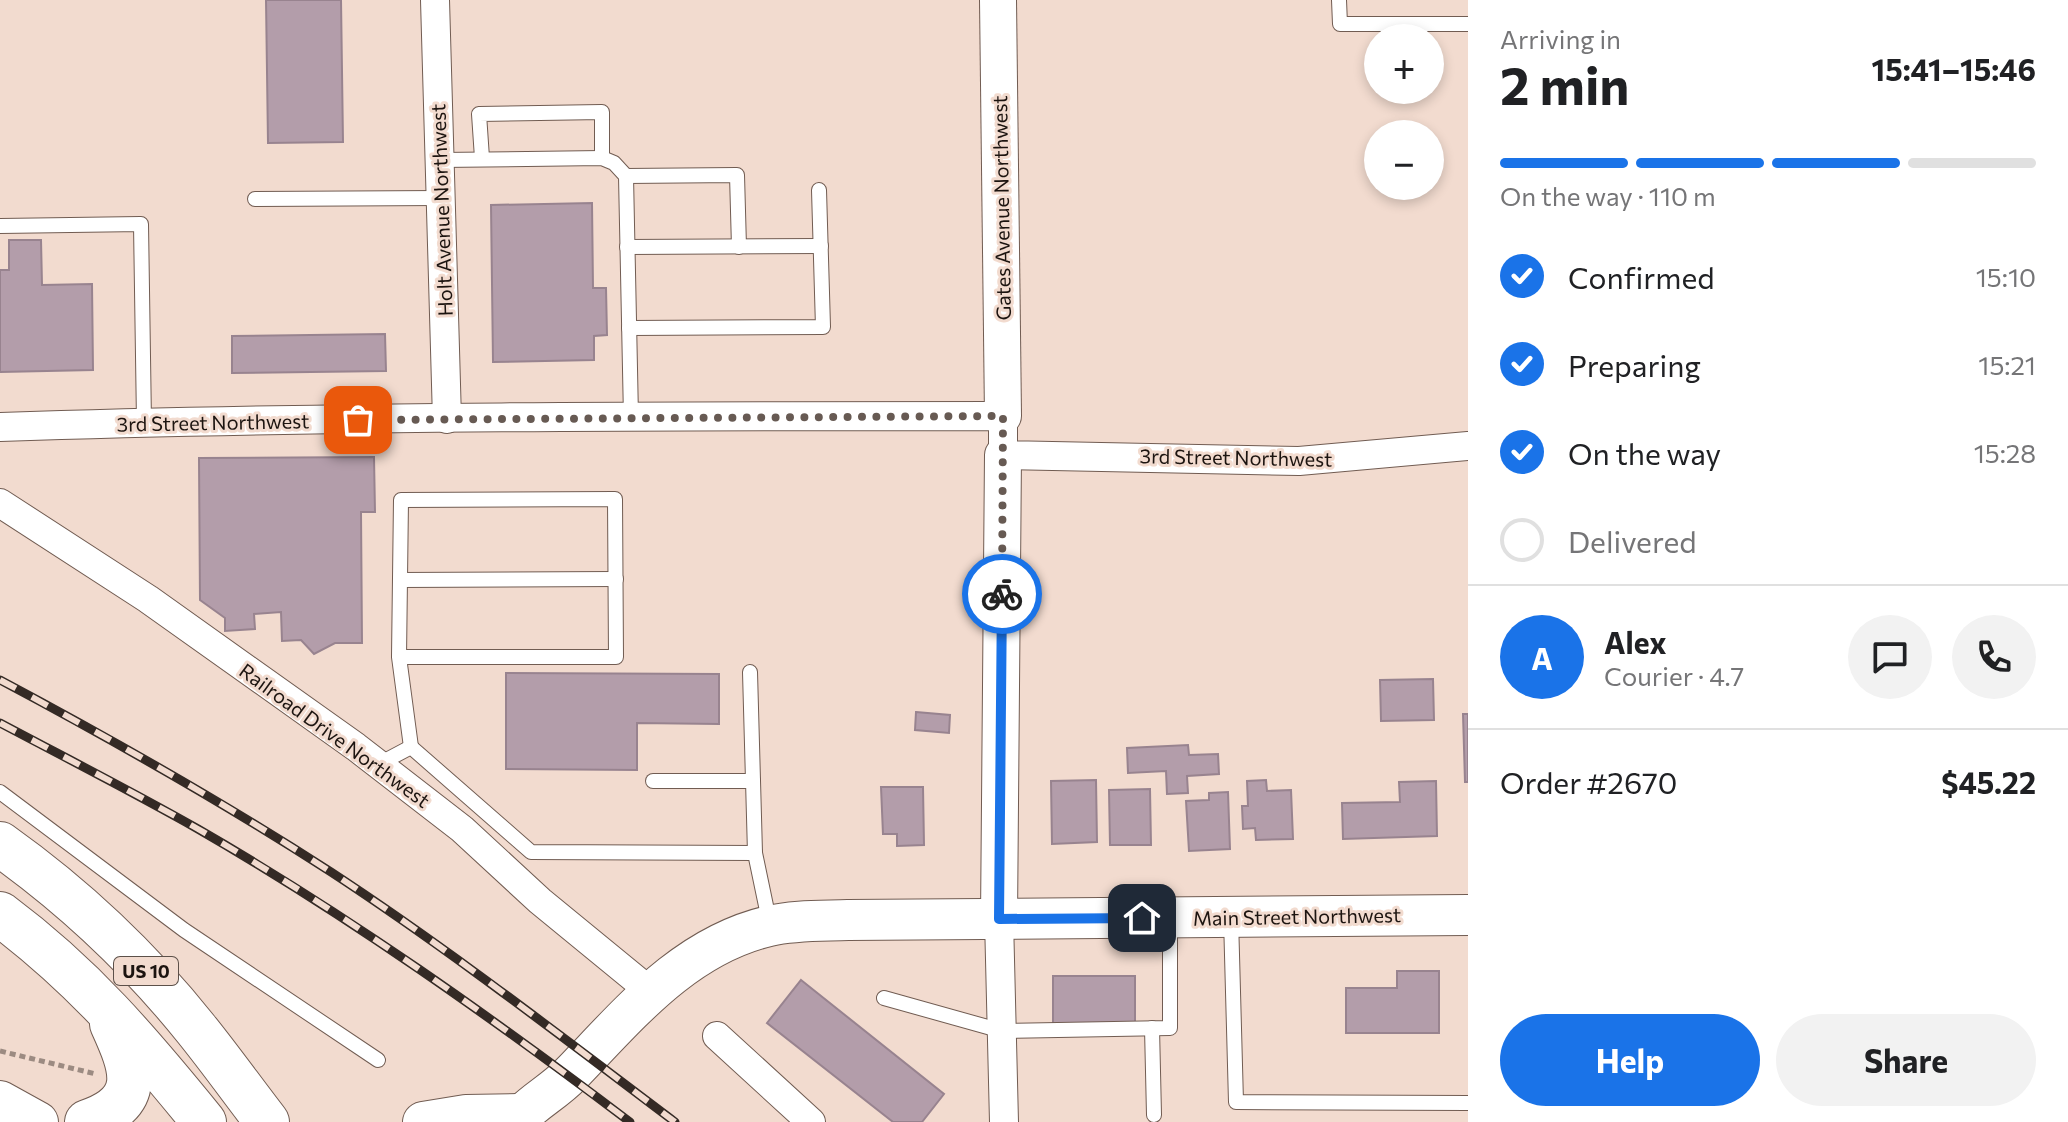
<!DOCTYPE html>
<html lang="en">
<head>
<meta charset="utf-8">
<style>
  :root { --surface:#fff; --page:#f2f2f2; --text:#202124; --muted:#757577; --line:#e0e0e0; --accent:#1a73e8 }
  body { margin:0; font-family:Commissioner,sans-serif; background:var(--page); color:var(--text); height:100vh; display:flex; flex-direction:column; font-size:30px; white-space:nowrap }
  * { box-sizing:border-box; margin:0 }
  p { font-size:26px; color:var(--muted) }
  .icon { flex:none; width:44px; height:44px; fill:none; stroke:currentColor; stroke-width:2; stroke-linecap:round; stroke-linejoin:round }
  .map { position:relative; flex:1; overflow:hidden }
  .side { display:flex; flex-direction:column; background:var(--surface); width:600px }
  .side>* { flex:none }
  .fabs { position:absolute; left:1364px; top:24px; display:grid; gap:16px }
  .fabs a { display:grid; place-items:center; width:80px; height:80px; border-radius:50%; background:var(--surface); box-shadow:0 4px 12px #0003; font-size:40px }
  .pin { position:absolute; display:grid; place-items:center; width:68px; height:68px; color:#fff; margin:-34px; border-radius:16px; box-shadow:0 4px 12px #0006 }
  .courier { position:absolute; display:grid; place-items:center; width:80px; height:80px; margin:-40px; border:6px solid #1a73e8; border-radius:50%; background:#fff; color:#222; box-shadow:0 2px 10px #0007 }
  .summary em { font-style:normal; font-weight:700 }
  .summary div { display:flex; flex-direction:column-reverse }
  .summary { display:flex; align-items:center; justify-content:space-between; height:136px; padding:0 32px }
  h1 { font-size:52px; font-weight:700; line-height:60px }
  .bar { display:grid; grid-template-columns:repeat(4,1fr); gap:12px 8px; align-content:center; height:96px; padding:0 32px }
  .bar i { height:10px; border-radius:6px; background:var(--line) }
  .bar .current { background:var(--accent) }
  .bar p { grid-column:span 4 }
  .line { display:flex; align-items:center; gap:20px; padding:0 32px; border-top:2px solid var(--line) }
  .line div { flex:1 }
  .round { display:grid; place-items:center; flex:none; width:84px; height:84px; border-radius:42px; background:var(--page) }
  ol { padding:0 32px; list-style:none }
  li { display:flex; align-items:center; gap:24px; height:88px }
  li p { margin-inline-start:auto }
  li .icon { padding:8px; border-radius:50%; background:var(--accent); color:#fff; stroke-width:4 }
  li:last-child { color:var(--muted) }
  li i { width:44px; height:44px; border:4px solid var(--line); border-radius:50% }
  .cta { display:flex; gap:16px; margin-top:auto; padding:16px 32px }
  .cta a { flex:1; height:92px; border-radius:48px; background:var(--accent); color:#fff; font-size:32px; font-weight:700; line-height:92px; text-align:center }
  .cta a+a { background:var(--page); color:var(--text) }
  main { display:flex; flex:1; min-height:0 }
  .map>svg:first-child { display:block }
</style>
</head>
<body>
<main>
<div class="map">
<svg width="1468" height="1122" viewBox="0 0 1468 1122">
  <rect width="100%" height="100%" fill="#f2dbcf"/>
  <g fill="#b39daa" stroke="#98838f" stroke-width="2">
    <polygon points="266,0 341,0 343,142 268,143"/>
    <polygon points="592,203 593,288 606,288 607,335 594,336 594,360 493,362 491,205"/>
    <polygon points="9,240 41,240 42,285 92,284 93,370 0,372 0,270 9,270"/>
    <polygon points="385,334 386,371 232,373 232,336"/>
    <polygon points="374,457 375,512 361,512 362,643 335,643 314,654 301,640 282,641 281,612 254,614 255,629 225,631 225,618 200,600 199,458"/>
    <polygon points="506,673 719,674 719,724 637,723 637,770 506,769"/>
    <polygon points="1433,679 1434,720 1381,721 1380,680"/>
    <polygon points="916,712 950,715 949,733 915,730"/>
    <polygon points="1463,714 1468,714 1468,782 1465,782"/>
    <polygon points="1188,745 1189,755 1218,754 1219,774 1187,776 1188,793 1167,794 1166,771 1128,773 1127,748"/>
    <polygon points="1096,780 1097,842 1052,844 1051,781"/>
    <polygon points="1266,780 1267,791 1291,790 1293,839 1256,840 1255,828 1243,829 1242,806 1248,806 1247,781"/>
    <polygon points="1436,781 1437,836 1343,839 1342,803 1400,802 1399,782"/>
    <polygon points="881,787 923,787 924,845 897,846 897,834 883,834"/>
    <polygon points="1150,789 1151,845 1110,845 1109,790"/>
    <polygon points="1228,792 1230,849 1189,851 1186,801 1209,800 1209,793"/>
    <polygon points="1397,971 1439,971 1439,1033 1346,1033 1346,988 1397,988"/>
    <rect x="1053" y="976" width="82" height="48"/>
    <polygon points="801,980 944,1094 922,1122 893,1122 767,1023"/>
  </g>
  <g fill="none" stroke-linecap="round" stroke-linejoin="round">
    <g stroke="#715c52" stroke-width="16">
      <g id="service">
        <polyline points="1339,0 1340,24 1468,24"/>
        <polyline points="482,158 479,114 602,112 602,158"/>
        <polyline points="440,160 602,158 614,163 626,176 631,417"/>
        <polyline points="626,176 737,175 739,247"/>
        <polyline points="255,199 441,198"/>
        <polyline points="0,226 141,224 144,422"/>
        <polyline points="627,247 821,246"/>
        <polyline points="629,328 823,327 819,190"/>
        <polyline points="400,580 616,579"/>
        <polyline points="399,657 616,657 615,499 401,500 399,657 411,747"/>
        <polyline points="750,672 755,853 770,925"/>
        <polyline points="379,764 411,747 531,852 755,853"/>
        <polyline points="653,781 753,781"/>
        <polyline points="0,792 184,930 378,1060"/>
        <polyline points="1231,918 1236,1102 1468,1103"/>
        <polyline points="884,998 1002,1031 1170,1028 1170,918"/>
        <polyline points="1152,1028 1154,1115"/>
      </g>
    </g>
    <g stroke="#715c52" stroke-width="30">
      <g id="minor">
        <polyline points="435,0 447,419"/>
        <path d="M 0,427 C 334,416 669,416 1003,416 L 1003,455 L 1299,461 L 1468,446"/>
        <polyline points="0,503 148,599 356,747 462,829 540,901 651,992"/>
        <polyline points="999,919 1004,1122"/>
        <polyline points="717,1036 811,1122"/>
      </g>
    </g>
    <g stroke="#715c52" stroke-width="38">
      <g id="tertiary">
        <polyline points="998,0 1003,416"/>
        <polyline points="999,919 1003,455"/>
      </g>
    </g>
    <g stroke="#715c52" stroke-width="42">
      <g id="secondary">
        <polyline points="0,1101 38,1122"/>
        <polyline points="423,1122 466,1115 522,1114"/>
        <path d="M 515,1122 C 531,1103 554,1092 571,1074 C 629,1014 684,946 769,926 C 794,920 822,921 848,920 L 1468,915"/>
      </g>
    </g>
    <g stroke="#715c52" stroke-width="46">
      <g id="trunk">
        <path d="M 0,844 C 73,896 140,959 196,1029 C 221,1060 243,1091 267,1122"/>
        <path d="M 0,914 C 83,976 139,1042 204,1122"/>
        <path d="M 87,1122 C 146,1102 132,1068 112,1024"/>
      </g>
    </g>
    <polyline stroke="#9c8b82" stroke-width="5" stroke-dasharray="6 4" stroke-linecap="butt" points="0,1051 96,1074"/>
    <use href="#service" stroke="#fff" stroke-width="14"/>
    <use href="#minor" stroke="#fff" stroke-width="28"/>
    <use href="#tertiary" stroke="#fff" stroke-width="36"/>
    <use href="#secondary" stroke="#fff" stroke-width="40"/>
    <use href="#trunk" stroke="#fff" stroke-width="44"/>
    <g stroke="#342a25" stroke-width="9">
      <g id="rail">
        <path d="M 0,680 C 113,740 224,803 331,872 C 450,950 562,1037 675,1122"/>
        <path d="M 0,723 C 66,758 133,792 198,829 C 349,916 491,1017 630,1122"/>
      </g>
    </g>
    <use href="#rail" stroke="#f2dbcf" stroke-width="6" stroke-dasharray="18" stroke-linecap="butt"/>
  </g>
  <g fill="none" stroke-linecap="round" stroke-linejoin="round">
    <polyline stroke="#675a53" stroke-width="8" stroke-dasharray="0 14.4" points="358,420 1003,416 1002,594"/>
    <polyline stroke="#1a73e8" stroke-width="10" points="1002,594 999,919 1142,918"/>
  </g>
  <g text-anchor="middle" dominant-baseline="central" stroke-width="6" stroke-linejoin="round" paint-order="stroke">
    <rect fill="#f2dbcf" stroke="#5c5049" stroke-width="2" x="114" y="957" width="64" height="28" rx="6"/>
    <g font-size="18" font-weight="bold" fill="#1c1410">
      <text x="146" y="971">US 10</text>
    </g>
    <g font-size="20" fill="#1c1410" stroke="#f2dbcf">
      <text transform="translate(1001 208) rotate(-91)">Gates Avenue Northwest</text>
      <text transform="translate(441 210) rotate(-92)">Holt Avenue Northwest</text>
      <text transform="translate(213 422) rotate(-1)">3rd Street Northwest</text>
      <text transform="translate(1236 457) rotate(1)">3rd Street Northwest</text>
      <text transform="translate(335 735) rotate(36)">Railroad Drive Northwest</text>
      <text transform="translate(1297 916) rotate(-1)">Main Street Northwest</text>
    </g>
  </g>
</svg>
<div class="fabs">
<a>+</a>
<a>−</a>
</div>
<div class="pin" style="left:358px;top:420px;background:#ea580c"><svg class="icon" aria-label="bag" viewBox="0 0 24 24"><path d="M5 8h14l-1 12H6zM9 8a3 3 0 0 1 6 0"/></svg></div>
<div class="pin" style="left:1142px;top:918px;background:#1f2937"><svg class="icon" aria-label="home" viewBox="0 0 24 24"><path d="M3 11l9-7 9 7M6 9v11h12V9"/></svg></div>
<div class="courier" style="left:1002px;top:594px"><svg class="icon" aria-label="bike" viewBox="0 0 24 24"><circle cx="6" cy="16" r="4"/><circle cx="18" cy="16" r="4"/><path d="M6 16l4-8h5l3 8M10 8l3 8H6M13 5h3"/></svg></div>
</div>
<section class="side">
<div class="summary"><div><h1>2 min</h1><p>Arriving in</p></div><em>15:41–15:46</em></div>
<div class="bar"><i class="current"></i><i class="current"></i><i class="current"></i><i></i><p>On the way · 110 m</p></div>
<ol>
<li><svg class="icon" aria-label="check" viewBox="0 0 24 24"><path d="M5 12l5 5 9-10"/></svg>Confirmed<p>15:10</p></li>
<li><svg class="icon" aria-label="check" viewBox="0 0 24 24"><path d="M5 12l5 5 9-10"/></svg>Preparing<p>15:21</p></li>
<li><svg class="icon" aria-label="check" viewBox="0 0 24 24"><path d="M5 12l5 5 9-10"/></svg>On the way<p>15:28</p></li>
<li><i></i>Delivered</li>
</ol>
<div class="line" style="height:144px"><b class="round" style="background:var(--accent);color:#fff">A</b><div><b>Alex</b><p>Courier · 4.7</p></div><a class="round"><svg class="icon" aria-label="chat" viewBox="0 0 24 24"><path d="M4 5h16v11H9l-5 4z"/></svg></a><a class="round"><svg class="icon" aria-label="phone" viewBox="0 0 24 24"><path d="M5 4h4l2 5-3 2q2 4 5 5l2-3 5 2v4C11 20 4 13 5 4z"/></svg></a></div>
<div class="line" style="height:104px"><div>Order #2670</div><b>$45.22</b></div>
<div class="cta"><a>Help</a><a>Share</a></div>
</section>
</main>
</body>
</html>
